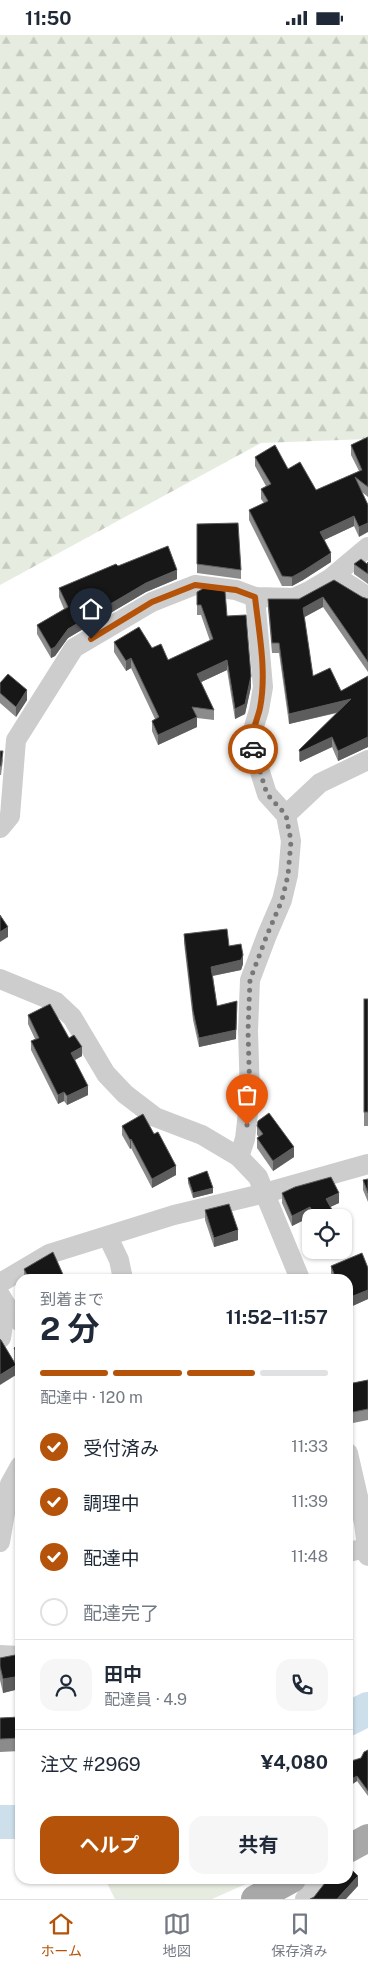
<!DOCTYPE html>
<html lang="ja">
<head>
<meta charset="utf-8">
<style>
  :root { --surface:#fff; --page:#f6f6f7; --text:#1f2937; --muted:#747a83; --line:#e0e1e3; --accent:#b45309 }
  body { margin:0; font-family:"Public Sans","Noto Sans JP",sans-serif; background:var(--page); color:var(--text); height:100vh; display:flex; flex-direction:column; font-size:19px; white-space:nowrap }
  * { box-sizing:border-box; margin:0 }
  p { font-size:16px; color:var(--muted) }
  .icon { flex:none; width:28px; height:28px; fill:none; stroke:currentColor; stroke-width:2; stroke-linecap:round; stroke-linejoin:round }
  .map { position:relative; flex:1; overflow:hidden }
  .details { position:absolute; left:15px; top:1239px; width:338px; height:610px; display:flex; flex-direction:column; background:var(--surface); border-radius:15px; box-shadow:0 1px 4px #0004 }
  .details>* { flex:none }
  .controls { position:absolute; left:302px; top:1174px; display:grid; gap:10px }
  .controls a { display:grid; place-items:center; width:50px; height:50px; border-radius:10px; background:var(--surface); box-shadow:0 1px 4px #0004; font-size:25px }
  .pin { position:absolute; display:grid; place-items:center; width:42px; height:42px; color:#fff; margin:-51px -21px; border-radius:50% 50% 50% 0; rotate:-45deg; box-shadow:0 0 5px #0007 }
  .pin .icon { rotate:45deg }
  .courier { position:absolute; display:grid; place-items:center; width:50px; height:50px; margin:-25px; border:4px solid #b45309; border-radius:50%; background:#fff; color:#222; box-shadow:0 1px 6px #0007 }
  .overview em { font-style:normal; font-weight:700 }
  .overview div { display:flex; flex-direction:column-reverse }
  .overview { display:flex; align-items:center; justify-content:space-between; height:85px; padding:0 25px }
  h1 { font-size:32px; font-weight:700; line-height:38px }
  .bar { display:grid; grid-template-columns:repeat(4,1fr); gap:8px 5px; align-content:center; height:60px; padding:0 25px }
  .bar i { height:6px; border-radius:4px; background:var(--line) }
  .bar .on { background:var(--accent) }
  .bar p { grid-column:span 4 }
  .line { display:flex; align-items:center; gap:12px; padding:0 25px; border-top:1px solid var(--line) }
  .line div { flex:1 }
  .round { display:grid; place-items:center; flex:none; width:52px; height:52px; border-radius:15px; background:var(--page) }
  ol { padding:0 25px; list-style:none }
  li { display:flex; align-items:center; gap:15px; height:55px }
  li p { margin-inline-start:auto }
  li .icon { padding:5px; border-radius:50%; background:var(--accent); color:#fff; stroke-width:4 }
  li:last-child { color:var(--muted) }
  li i { width:28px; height:28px; border:2px solid var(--line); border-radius:50% }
  .cta { display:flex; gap:10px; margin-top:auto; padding:10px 25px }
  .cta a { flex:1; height:58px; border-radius:15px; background:var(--accent); color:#fff; font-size:20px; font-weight:700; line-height:58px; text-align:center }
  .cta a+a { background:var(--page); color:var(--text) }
  .status { display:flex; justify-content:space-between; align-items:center; height:35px; padding:0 25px; background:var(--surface); direction:ltr }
  .status svg { height:14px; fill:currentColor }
  .menu { display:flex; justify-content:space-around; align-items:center; height:70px; border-top:1px solid var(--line); background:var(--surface); font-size:14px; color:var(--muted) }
  .menu a { display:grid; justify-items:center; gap:2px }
  .menu .on { color:var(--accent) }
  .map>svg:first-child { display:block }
</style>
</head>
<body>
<div class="status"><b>11:50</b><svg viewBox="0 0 49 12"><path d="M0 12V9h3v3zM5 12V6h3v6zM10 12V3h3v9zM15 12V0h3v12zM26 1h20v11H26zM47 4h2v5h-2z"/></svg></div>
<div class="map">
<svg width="368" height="1864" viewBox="0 0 368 1864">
  <defs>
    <pattern id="forest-firs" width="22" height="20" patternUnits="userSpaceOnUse" patternTransform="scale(1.25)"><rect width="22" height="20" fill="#e6ecdf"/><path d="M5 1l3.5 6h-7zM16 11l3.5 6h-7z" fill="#c6cbc0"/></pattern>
  </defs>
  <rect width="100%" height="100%" fill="#fff"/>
  <polygon fill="url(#forest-firs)" points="0,0 368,0 368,404 261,408 0,550"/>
  <polygon fill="#e6ecdf" points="105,1844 257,1844 212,1864 115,1864"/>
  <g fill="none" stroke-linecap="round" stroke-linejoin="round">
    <g stroke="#ccdfea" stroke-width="34">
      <polyline points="348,1684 368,1674"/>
      <polyline points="0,1787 20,1787"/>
    </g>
    <g stroke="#cdcdcd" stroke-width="20">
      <polyline points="331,543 340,544 368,562"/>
      <polyline points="286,780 320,748 368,725"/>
      <polyline points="0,793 10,781 16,705 74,613 152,567 195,550 236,555 255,562 294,563 309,556 331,543 368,512"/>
      <polyline points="0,944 56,967 72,982 106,1039 125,1059 155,1082 202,1100 239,1122 258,1142 300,1244"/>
      <polyline points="239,1122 245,1104 250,1061 248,996 250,945 267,900 282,865 288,840 291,806 286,780 267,759 250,705 259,675 263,652 255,562"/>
      <polyline points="108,1202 119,1225 123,1244"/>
      <polyline points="0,1248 49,1219 174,1180 265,1158 368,1129"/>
      <polyline points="0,1260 6,1270 20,1287"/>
      <polyline points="1,1303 6,1270"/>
      <polyline points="348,1418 364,1488 368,1521"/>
      <polyline points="0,1507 10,1449 20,1431"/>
      <polyline points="348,1517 367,1513"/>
      <polyline points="0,1620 20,1621"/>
      <polyline points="305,1864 321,1844"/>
    </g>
    <g stroke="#a8a8a8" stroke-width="28">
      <polyline points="348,1814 368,1803"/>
      <polyline points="255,1864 292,1844"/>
    </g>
  </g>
  <g fill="#8b8b8b">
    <polygon points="368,402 368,462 362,457 359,502 354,491 324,505 331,527 303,545 292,551 282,551 249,485 249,475 264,468 261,464 261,454 266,451 255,431 255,422 288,434 316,455 359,436 351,420 351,410"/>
    <polygon points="197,489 241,535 241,544 197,538"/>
    <polygon points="368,527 368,549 354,539 354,529 367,529"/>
    <polygon points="118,531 177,544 146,557 68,603 55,621 51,623 37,599 37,590 64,574 59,562 59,553"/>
    <polygon points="334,545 362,562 368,564 368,637 323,572 304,582 313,641 341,656 368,641 368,712 338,726 332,712 300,727 299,725 299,715 337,678 289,689 279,618 272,618 268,574 268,564 299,564"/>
    <polygon points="197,557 227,581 251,652 245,679 235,684 227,635 201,647 214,675 214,685 197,683 197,692 158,710 152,696 152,686 155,684 131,633 126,636 114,617 114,607 152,613 168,625 210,606 201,580 197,580"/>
    <polygon points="0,648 27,665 16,682 0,668"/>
    <polygon points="0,716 3,725 1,740 0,740"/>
    <polygon points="184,899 229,911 243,929 241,935 213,941 217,971 236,1004 199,1012 193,985 184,908"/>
    <rect x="364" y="964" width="4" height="127"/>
    <polygon points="28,980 69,1003 82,1021 75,1025 88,1060 67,1070 64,1066 58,1069 31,1015 31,1006 35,1004 28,989"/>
    <polygon points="122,1091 154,1099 176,1140 152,1153 131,1113 130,1114 122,1100"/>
    <polygon points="257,1091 294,1122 273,1136 257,1113 257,1103 259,1102 257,1100"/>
    <polygon points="188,1143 213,1158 193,1163 188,1148"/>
    <polygon points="368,1144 368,1167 363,1155 363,1145"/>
    <polygon points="282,1158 339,1168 330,1172 336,1182 311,1182 311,1185 310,1182 292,1191 282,1168"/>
    <polygon points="205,1175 238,1205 214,1212 205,1185"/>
    <polygon points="331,1231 368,1233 368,1264 348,1273 348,1244 332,1244 331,1241"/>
    <polygon points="24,1234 65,1244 24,1244"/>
    <polygon points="20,1309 20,1337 16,1331 16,1340 14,1326 14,1313"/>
    <polygon points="368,1345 368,1385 348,1389 348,1349"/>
    <polygon points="20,1619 20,1679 15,1655 3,1658 0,1645 0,1623"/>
    <polygon points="20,1682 20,1716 0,1717 0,1683"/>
    <polygon points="368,1715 368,1761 357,1746 348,1752 361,1723"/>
  </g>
  <g fill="#5d5d5d">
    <polygon points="354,481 354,491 320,507 320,497"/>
    <polygon points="368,488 368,497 359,502 359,492"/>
    <polygon points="331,518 331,527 303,545 292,551 292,542"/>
    <polygon points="177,535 177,544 146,557 68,603 55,621 51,623 51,614 68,594 146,548"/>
    <polygon points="323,562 323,572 303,583 303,573"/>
    <polygon points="131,623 131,633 126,636 126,626"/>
    <polygon points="227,625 227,635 197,649 197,639"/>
    <polygon points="251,641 251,652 245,679 235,684 235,674"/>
    <polygon points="27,655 27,665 16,682 16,672"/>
    <polygon points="351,664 351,674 289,689 289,679"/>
    <polygon points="197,682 197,692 158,710 158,700"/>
    <polygon points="332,702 332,712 300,727 300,717"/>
    <polygon points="368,702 368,712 338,726 338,716"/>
    <polygon points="8,892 8,902 0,907 0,897"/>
    <polygon points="243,920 243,929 241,935 211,941 211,932"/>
    <polygon points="237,966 236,1004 199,1012 199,1003"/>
    <polygon points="82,1012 82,1021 71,1027 71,1018"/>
    <polygon points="88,1051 88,1060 67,1070 67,1061"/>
    <polygon points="64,1057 64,1066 58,1069 58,1060"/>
    <polygon points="131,1104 131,1113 130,1114 130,1105"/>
    <polygon points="294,1112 294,1122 273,1136 273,1126"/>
    <polygon points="176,1131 176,1140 152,1153 152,1144"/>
    <polygon points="213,1153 213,1158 193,1163 193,1158"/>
    <polygon points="339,1158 339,1168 326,1174 326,1164"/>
    <polygon points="310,1172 310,1182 292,1191 292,1181"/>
    <polygon points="238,1195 238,1205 214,1212 214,1203"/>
    <polygon points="368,1255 368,1264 348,1273 348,1263"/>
    <polygon points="16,1330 16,1340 0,1350 0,1340"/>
    <polygon points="15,1642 15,1655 3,1658 3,1644"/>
    <polygon points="357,1741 357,1746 348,1752 348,1746"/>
    <polygon points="358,1841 358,1851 346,1864 337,1864"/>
  </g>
  <g fill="#171717" stroke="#5d5d5d">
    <polygon points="368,402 368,452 355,442 368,470 368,488 359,492 354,481 320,497 331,518 303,536 292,542 282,541 249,475 268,466 261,454 271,449 255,422 275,410 288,434 300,427 316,455 362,435 351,410"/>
    <polygon points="238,488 241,535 197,529 197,489"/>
    <polygon points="168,511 177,535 146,548 68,594 55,612 51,614 37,590 68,572 59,553 116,529 118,531"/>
    <polygon points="361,524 367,529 368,527 368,539 354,529"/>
    <polygon points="334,545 362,562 368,564 368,627 323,562 303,573 313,641 330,633 341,656 368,641 368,702 338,716 332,702 300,717 299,715 351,664 289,679 279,608 272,608 268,564 299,564"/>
    <polygon points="204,553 225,556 227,581 246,580 251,641 245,669 235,674 227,625 197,639 214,675 192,672 197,682 158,700 152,686 159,682 131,623 126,626 114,607 139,592 152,613 161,609 168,625 213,604 201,570 197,570 197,557"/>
    <polygon points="8,639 27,655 16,672 0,658 0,648"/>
    <polygon points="0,716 3,716 1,731 0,731"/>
    <polygon points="0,880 8,892 0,897"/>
    <polygon points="227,894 229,911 241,909 243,920 241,925 211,932 217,971 237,966 236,995 199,1003 193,976 184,899"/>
    <rect x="364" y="964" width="4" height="113"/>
    <polygon points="50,969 69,1003 74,1000 82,1012 71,1018 88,1051 67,1061 64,1057 58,1060 31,1006 39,1003 28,980"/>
    <polygon points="269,1078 294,1112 273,1126 257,1103 263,1099 257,1091 258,1086"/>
    <polygon points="143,1079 154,1099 158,1097 176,1131 152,1144 131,1104 130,1105 122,1091"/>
    <polygon points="207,1136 213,1153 193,1158 188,1143"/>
    <polygon points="331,1142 339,1158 326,1164 336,1182 315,1182 310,1172 292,1181 282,1158 295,1152"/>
    <polygon points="368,1144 368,1158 363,1145"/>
    <polygon points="229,1169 238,1195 214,1203 205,1175"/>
    <polygon points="53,1217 65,1244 29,1244 24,1234"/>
    <polygon points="362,1218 368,1233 368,1255 348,1263 348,1244 336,1244 331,1231"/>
    <polygon points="0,1304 1,1305 16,1330 0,1340"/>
    <polygon points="20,1309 20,1323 14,1313"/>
    <polygon points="368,1345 368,1374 348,1378 348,1349"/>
    <polygon points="20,1619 20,1666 15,1642 3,1644 0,1631 0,1623"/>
    <polygon points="20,1682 20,1703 0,1704 0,1683"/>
    <polygon points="368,1715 368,1756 357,1741 348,1746 348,1737 351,1726 361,1723 364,1717"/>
    <polygon points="348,1831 358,1841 337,1864 310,1864 314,1862 328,1844 348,1844"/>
  </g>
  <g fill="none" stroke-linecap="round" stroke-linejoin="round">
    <polyline stroke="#787878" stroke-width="5" stroke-dasharray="0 9" points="247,1090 250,1062 248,996 250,945 267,900 282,865 288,840 291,806 286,780 267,759 253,714"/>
    <path stroke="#b45309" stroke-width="6" d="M 91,604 L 152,567 L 195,550 L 236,555 L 255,562 C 259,598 267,637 260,673 C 257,687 249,700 253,714"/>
  </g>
</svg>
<div class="controls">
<a><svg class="icon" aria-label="locate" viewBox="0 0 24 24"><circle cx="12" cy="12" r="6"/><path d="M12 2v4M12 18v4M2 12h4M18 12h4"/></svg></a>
</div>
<div class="pin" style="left:247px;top:1090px;background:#ea580c"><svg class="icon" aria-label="bag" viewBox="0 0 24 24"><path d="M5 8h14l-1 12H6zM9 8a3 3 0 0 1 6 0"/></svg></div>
<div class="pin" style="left:91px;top:604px;background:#1f2937"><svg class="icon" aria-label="home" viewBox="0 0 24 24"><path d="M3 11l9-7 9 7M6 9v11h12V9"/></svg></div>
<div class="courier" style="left:253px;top:714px"><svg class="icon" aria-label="car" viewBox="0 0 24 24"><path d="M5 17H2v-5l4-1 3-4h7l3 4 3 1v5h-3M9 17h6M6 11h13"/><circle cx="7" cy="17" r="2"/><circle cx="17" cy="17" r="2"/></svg></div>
<section class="details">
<div class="overview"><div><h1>2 分</h1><p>到着まで</p></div><em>11:52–11:57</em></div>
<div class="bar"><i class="on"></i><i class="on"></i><i class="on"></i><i></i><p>配達中 · 120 m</p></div>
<ol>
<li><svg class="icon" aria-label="check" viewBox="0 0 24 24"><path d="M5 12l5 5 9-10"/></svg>受付済み<p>11:33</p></li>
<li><svg class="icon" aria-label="check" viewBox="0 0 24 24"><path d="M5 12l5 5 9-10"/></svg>調理中<p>11:39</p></li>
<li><svg class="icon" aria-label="check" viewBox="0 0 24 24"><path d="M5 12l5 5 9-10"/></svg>配達中<p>11:48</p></li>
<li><i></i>配達完了</li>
</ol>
<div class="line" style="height:90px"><a class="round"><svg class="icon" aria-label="person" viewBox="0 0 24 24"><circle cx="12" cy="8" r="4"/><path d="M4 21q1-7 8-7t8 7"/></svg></a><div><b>田中</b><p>配達員 · 4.9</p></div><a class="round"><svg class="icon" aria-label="phone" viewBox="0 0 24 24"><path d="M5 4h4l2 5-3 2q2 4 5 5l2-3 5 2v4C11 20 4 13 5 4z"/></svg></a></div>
<div class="line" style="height:65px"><div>注文 #2969</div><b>¥4,080</b></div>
<div class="cta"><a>ヘルプ</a><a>共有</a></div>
</section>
</div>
<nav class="menu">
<a class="on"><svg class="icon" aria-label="home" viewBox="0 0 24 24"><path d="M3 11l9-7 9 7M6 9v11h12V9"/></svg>ホーム</a>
<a><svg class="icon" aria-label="map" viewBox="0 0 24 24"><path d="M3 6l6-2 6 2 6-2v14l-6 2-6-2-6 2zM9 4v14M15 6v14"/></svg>地図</a>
<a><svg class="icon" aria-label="saved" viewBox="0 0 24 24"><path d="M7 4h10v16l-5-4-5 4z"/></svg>保存済み</a>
</nav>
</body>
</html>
